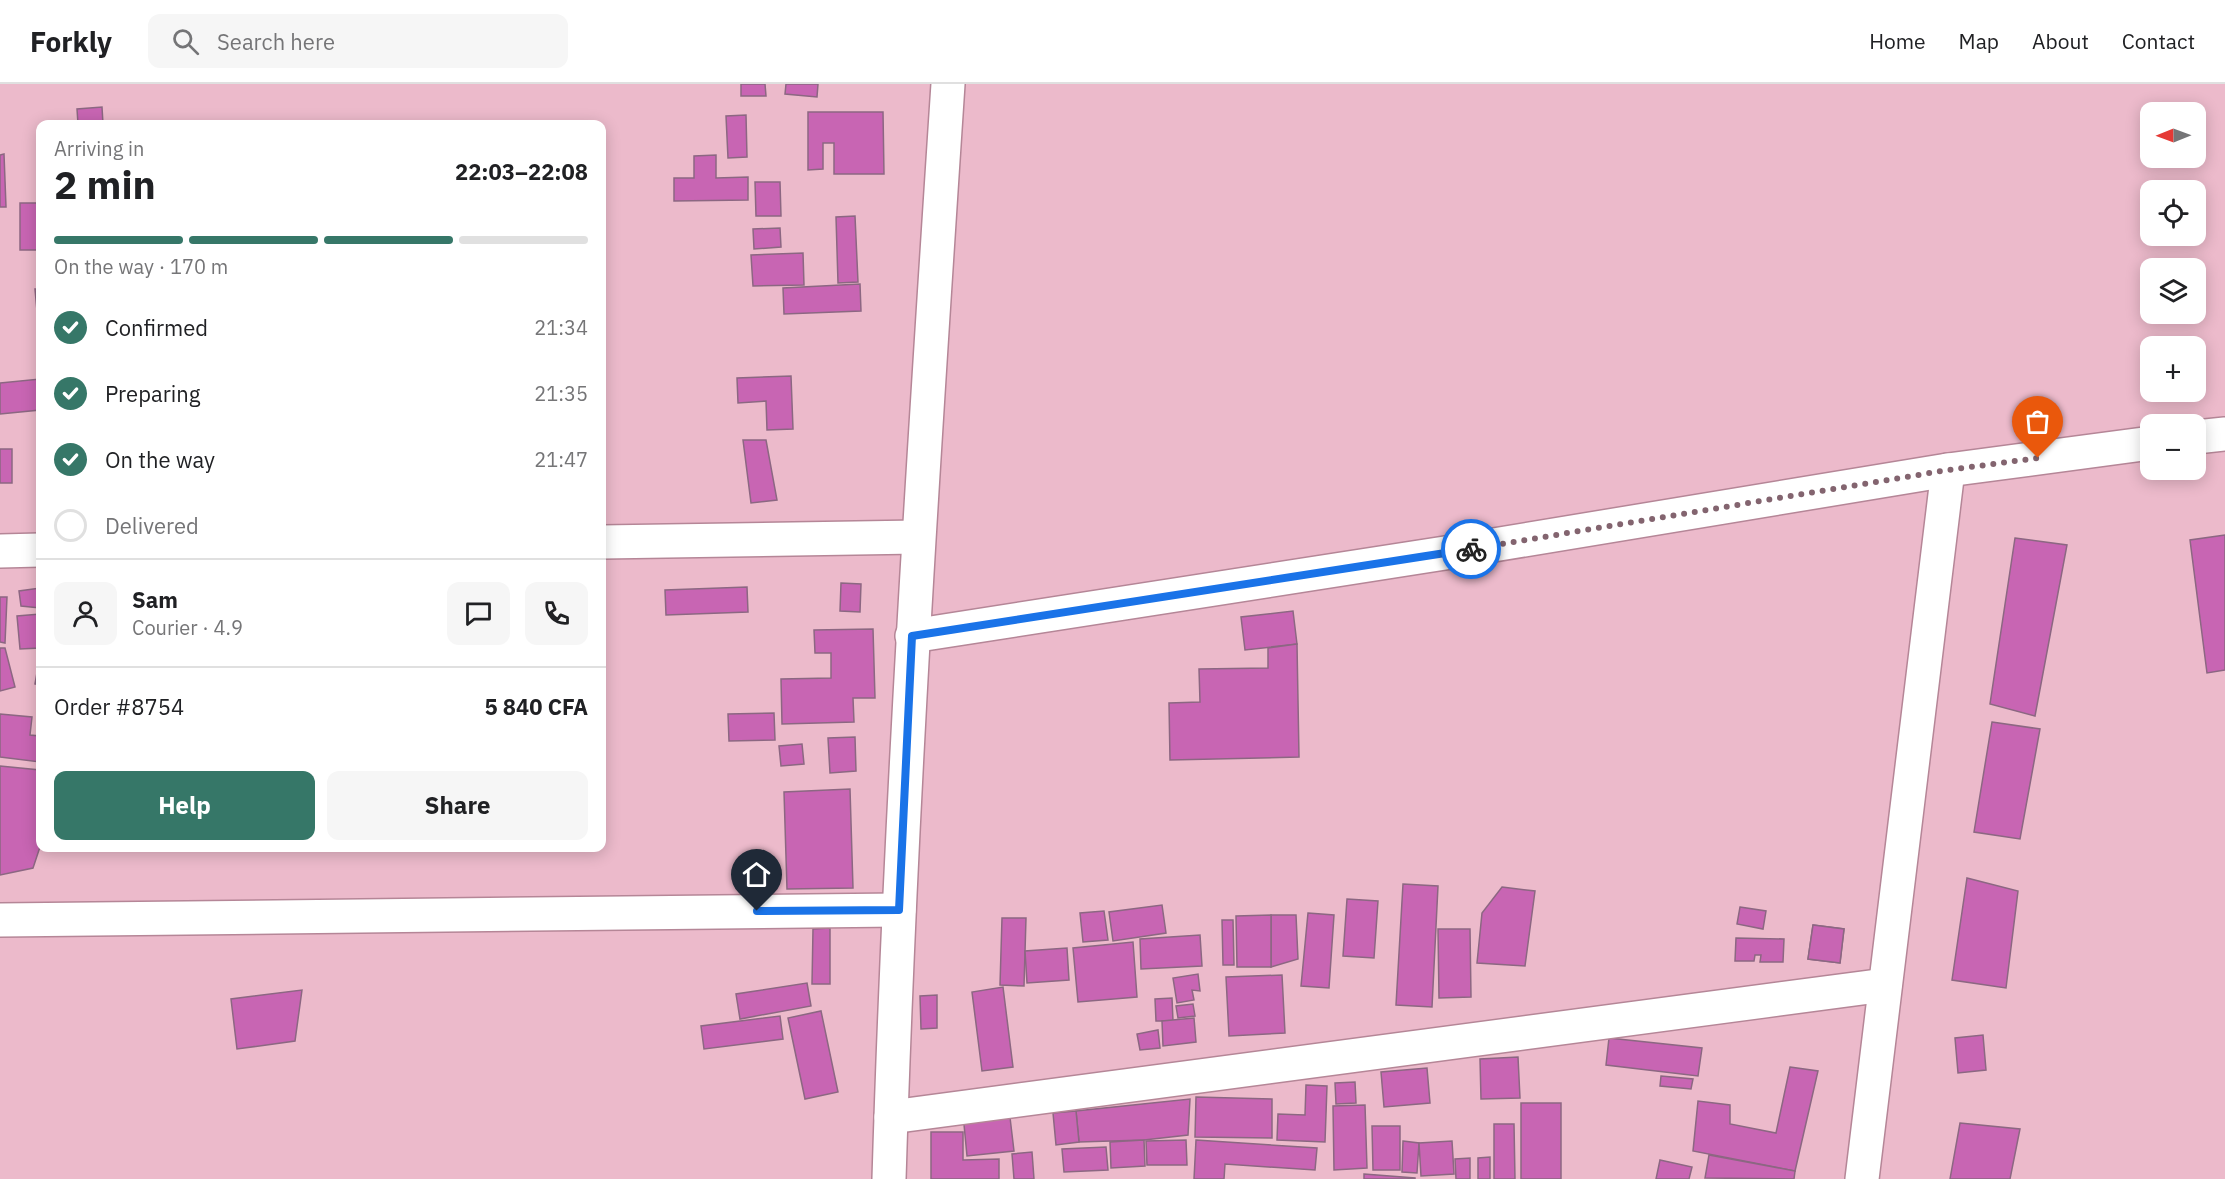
<!DOCTYPE html>
<html lang="en">
<head>
<meta charset="utf-8">
<style>
  :root { --surface:#fff; --page:#f6f6f6; --text:#202124; --muted:#757577; --line:#e0e0e0; --accent:#367768 }
  body { margin:0; font-family:"IBM Plex Sans",sans-serif; background:var(--page); color:var(--text); height:100vh; display:flex; flex-direction:column; font-size:22px; white-space:nowrap }
  * { box-sizing:border-box; margin:0 }
  p { font-size:20px; color:var(--muted) }
  .icon { flex:none; width:33px; height:33px; fill:none; stroke:currentColor; stroke-width:2; stroke-linecap:round; stroke-linejoin:round }
  .map { position:relative; flex:1; overflow:hidden }
  .panel { position:absolute; left:36px; top:36px; width:570px; height:732px; display:flex; flex-direction:column; background:var(--surface); border-radius:12px; box-shadow:0 3px 15px #0003 }
  .panel>* { flex:none }
  .needle { width:39px; rotate:269deg }
  .buttons { position:absolute; left:2140px; top:18px; display:grid; gap:12px }
  .buttons a { display:grid; place-items:center; width:66px; height:66px; border-radius:12px; background:var(--surface); box-shadow:0 3px 15px #0003; font-size:30px }
  .pin { position:absolute; display:grid; place-items:center; width:51px; height:51px; color:#fff; margin:-62px -26px; border-radius:50% 50% 50% 0; rotate:-45deg; box-shadow:0 0 6px #0007 }
  .pin .icon { rotate:45deg }
  .courier { position:absolute; display:grid; place-items:center; width:60px; height:60px; margin:-30px; border:4px solid #1a73e8; border-radius:50%; background:#fff; color:#222; box-shadow:0 2px 8px #0007 }
  .summary em { font-style:normal; font-weight:700 }
  .summary div { display:flex; flex-direction:column-reverse }
  .summary { display:flex; align-items:center; justify-content:space-between; height:102px; padding:0 18px }
  h1 { font-size:39px; font-weight:700; line-height:45px }
  .bar { display:grid; grid-template-columns:repeat(4,1fr); gap:9px 6px; align-content:center; height:72px; padding:0 18px }
  .bar i { height:8px; border-radius:4px; background:var(--line) }
  .bar .on { background:var(--accent) }
  .bar p { grid-column:span 4 }
  .line { display:flex; align-items:center; gap:15px; padding:0 18px; border-top:2px solid var(--line) }
  .line div { flex:1 }
  .round { display:grid; place-items:center; flex:none; width:63px; height:63px; border-radius:12px; background:var(--page) }
  ol { padding:0 18px; list-style:none }
  li { display:flex; align-items:center; gap:18px; height:66px }
  li p { margin-inline-start:auto }
  li .icon { padding:6px; border-radius:50%; background:var(--accent); color:#fff; stroke-width:4 }
  li:last-child { color:var(--muted) }
  li i { width:33px; height:33px; border:3px solid var(--line); border-radius:50% }
  .primary-button { display:flex; gap:12px; margin-top:auto; padding:12px 18px }
  .primary-button a { flex:1; height:69px; border-radius:12px; background:var(--accent); color:#fff; font-size:24px; font-weight:700; line-height:69px; text-align:center }
  .primary-button a+a { background:var(--page); color:var(--text) }
  header { display:flex; align-items:center; gap:36px; box-sizing:border-box; height:84px; padding:0 30px; background:var(--surface); border-bottom:2px solid var(--line) }
  header strong { font-size:28px }
  nav { display:flex; gap:33px; margin-inline-start:auto; font-size:21px }
  .search { width:420px; height:54px; background:var(--page); display:flex; align-items:center; gap:15px; box-sizing:border-box; padding:0 21px; border-radius:12px; color:var(--muted); font-size:22px }
  .map>svg:first-child { display:block }
</style>
</head>
<body>
<header>
<strong>Forkly</strong>
<div class="search"><svg class="icon" aria-label="search" viewBox="0 0 24 24"><circle cx="10" cy="10" r="6"/><path d="M15 15l6 6"/></svg>Search here</div>
<nav><a>Home</a><a>Map</a><a>About</a><a>Contact</a></nav>
</header>
<div class="map">
<svg width="2225" height="1095" viewBox="0 0 2225 1095">
  <rect width="100%" height="100%" fill="#ecbacb"/>
  <g fill="#c865b3" stroke="#8c6782" stroke-width="1.5">
    <polygon points="741,0 765,0 766,12 741,12"/>
    <polygon points="786,0 818,0 817,13 785,10"/>
    <polygon points="102,23 103,40 78,40 77,25"/>
    <polygon points="808,28 883,28 884,90 834,90 834,59 823,59 823,85 808,86"/>
    <polygon points="746,31 747,73 728,74 726,32"/>
    <polygon points="4,70 6,123 0,123 0,71"/>
    <polygon points="716,71 716,94 748,93 748,116 674,117 674,94 694,94 694,72"/>
    <polygon points="755,98 780,98 781,132 756,132"/>
    <rect x="20" y="119" width="20" height="47"/>
    <polygon points="855,132 858,198 838,199 836,133"/>
    <polygon points="780,144 781,163 754,165 753,145"/>
    <polygon points="803,169 804,201 753,202 751,171"/>
    <polygon points="860,200 861,227 784,230 783,204"/>
    <polygon points="35,205 40,205 40,260"/>
    <polygon points="791,292 793,345 767,346 766,317 738,319 737,294"/>
    <polygon points="40,295 40,326 0,330 0,299"/>
    <polygon points="743,356 766,356 777,416 751,419"/>
    <rect x="0" y="365" width="12" height="34"/>
    <polygon points="2225,451 2225,586 2207,589 2190,456"/>
    <polygon points="2015,454 2067,461 2035,632 1990,620"/>
    <polygon points="841,499 861,500 860,528 840,527"/>
    <polygon points="747,503 748,528 666,531 665,506"/>
    <polygon points="40,504 40,524 21,522 19,507"/>
    <polygon points="0,513 7,513 5,559 0,558"/>
    <polygon points="1293,527 1297,560 1245,566 1241,533"/>
    <polygon points="40,530 40,564 20,565 17,532"/>
    <polygon points="873,545 875,614 853,614 854,638 782,640 781,595 831,594 831,569 815,569 814,546"/>
    <polygon points="1297,560 1299,673 1170,676 1169,619 1200,618 1199,585 1268,584 1268,564"/>
    <polygon points="0,564 5,564 15,603 0,607"/>
    <polygon points="40,572 40,601 35,600"/>
    <polygon points="774,629 775,656 729,657 728,630"/>
    <polygon points="0,630 32,633 30,651 40,652 40,678 0,673"/>
    <polygon points="1992,638 2040,645 2020,755 1974,748"/>
    <polygon points="855,653 856,687 830,689 828,654"/>
    <polygon points="802,660 804,680 781,682 779,662"/>
    <polygon points="0,682 40,686 40,763 33,784 0,791"/>
    <polygon points="850,705 853,804 787,805 784,708"/>
    <polygon points="1967,794 2018,807 2006,904 1952,896"/>
    <polygon points="1403,800 1438,802 1432,923 1396,921"/>
    <polygon points="1502,803 1535,807 1525,882 1477,879 1482,829"/>
    <polygon points="1347,815 1378,817 1374,874 1343,872"/>
    <polygon points="1162,821 1166,849 1113,857 1109,828"/>
    <polygon points="1740,823 1766,827 1763,845 1737,840"/>
    <polygon points="1104,827 1108,856 1083,858 1080,829"/>
    <polygon points="1308,829 1334,831 1329,904 1301,902"/>
    <polygon points="1271,831 1296,831 1298,875 1271,883"/>
    <polygon points="1271,831 1271,883 1237,883 1236,832"/>
    <polygon points="1002,834 1026,834 1024,902 1000,901"/>
    <polygon points="1222,836 1233,836 1234,881 1223,881"/>
    <polygon points="1813,841 1844,845 1840,879 1808,875"/>
    <polygon points="1813,841 1844,845 1840,879 1808,875"/>
    <polygon points="830,844 830,900 812,900 813,845"/>
    <polygon points="1438,845 1470,845 1471,913 1439,914"/>
    <polygon points="1200,851 1202,882 1141,885 1140,855"/>
    <polygon points="1736,854 1784,855 1783,878 1760,878 1761,871 1755,871 1754,877 1735,877"/>
    <polygon points="1133,858 1137,913 1078,918 1073,864"/>
    <polygon points="1067,864 1069,896 1027,899 1025,867"/>
    <polygon points="1198,890 1200,907 1192,906 1194,916 1177,919 1173,894"/>
    <polygon points="1282,891 1285,949 1229,952 1226,893"/>
    <polygon points="807,899 811,922 740,935 736,910"/>
    <polygon points="1003,903 1013,983 982,987 972,908"/>
    <polygon points="302,906 295,957 237,965 231,915"/>
    <polygon points="937,911 937,944 921,945 920,912"/>
    <polygon points="1172,914 1173,937 1156,937 1155,915"/>
    <polygon points="1193,920 1195,932 1178,934 1176,922"/>
    <polygon points="821,927 838,1008 805,1015 788,934"/>
    <polygon points="780,932 783,955 704,965 701,942"/>
    <polygon points="1194,934 1196,958 1163,962 1162,937"/>
    <polygon points="1158,946 1160,964 1140,966 1137,950"/>
    <polygon points="1983,951 1986,986 1958,989 1955,954"/>
    <polygon points="1609,954 1702,964 1698,992 1606,981"/>
    <polygon points="1518,973 1520,1014 1481,1015 1480,975"/>
    <polygon points="1790,983 1818,987 1795,1087 1693,1067 1698,1017 1730,1021 1730,1040 1776,1049"/>
    <polygon points="1427,984 1430,1019 1384,1023 1381,988"/>
    <polygon points="1661,992 1693,995 1691,1005 1660,1002"/>
    <polygon points="1355,998 1356,1019 1336,1020 1335,999"/>
    <polygon points="1306,1001 1327,1002 1325,1058 1277,1056 1278,1030 1305,1031"/>
    <polygon points="1196,1013 1272,1015 1272,1054 1195,1053"/>
    <polygon points="1190,1015 1188,1051 1144,1056 1079,1058 1076,1027"/>
    <rect x="1521" y="1019" width="40" height="76"/>
    <polygon points="1365,1021 1367,1084 1334,1086 1333,1022"/>
    <polygon points="1009,1025 1014,1067 967,1072 963,1030"/>
    <polygon points="1076,1027 1079,1058 1056,1061 1053,1029"/>
    <polygon points="1960,1039 2020,1045 2010,1095 1950,1095"/>
    <polygon points="1494,1040 1514,1040 1515,1095 1494,1095"/>
    <polygon points="1372,1042 1400,1042 1400,1086 1373,1086"/>
    <polygon points="931,1048 963,1048 963,1076 999,1075 999,1095 931,1095"/>
    <polygon points="1144,1056 1145,1082 1111,1084 1110,1058"/>
    <polygon points="1186,1056 1187,1081 1147,1081 1146,1057"/>
    <polygon points="1196,1056 1317,1064 1315,1086 1225,1080 1224,1095 1194,1095"/>
    <polygon points="1403,1057 1419,1059 1417,1089 1402,1088"/>
    <polygon points="1452,1057 1454,1090 1421,1092 1419,1059"/>
    <polygon points="1106,1063 1108,1086 1064,1088 1062,1065"/>
    <polygon points="1032,1068 1034,1095 1014,1095 1012,1070"/>
    <polygon points="1709,1071 1795,1087 1794,1095 1705,1094"/>
    <polygon points="1490,1073 1490,1095 1478,1095 1478,1074"/>
    <polygon points="1470,1074 1470,1095 1456,1095 1455,1075"/>
    <polygon points="1660,1076 1692,1083 1689,1095 1656,1095"/>
    <polygon points="1364,1090 1415,1094 1415,1095 1364,1095"/>
  </g>
  <g fill="none" stroke-linecap="round" stroke-linejoin="round">
    <g stroke="#b58697" stroke-width="36">
      <g id="minor">
        <polyline points="2196,353 2225,350"/>
        <polyline points="602,458 918,453"/>
        <polyline points="0,467 40,466"/>
        <polyline points="912,552 1445,469 1948,386 2151,359"/>
        <polyline points="0,836 899,826"/>
        <polyline points="891,1033 1885,901"/>
        <path d="M 889,1095 C 900,730 924,365 948,0"/>
        <polyline points="1862,1095 1948,386"/>
      </g>
    </g>
    <use href="#minor" stroke="#fff" stroke-width="33"/>
  </g>
  <g fill="none" stroke-linecap="round" stroke-linejoin="round">
    <polyline stroke="#83646f" stroke-width="6" stroke-dasharray="0 10.8" points="1471,465 1948,386 2038,374"/>
    <polyline stroke="#1a73e8" stroke-width="8" points="757,827 899,826 912,552 1471,465"/>
  </g>
</svg>
<div class="buttons">
<a><svg class="needle" viewBox="-14 -14 28 28"><path d="M0-13l5 13h-10z" fill="#e53935"/><path d="M0 13l5-13h-10z" fill="#757577"/></svg></a>
<a><svg class="icon" aria-label="locate" viewBox="0 0 24 24"><circle cx="12" cy="12" r="6"/><path d="M12 2v4M12 18v4M2 12h4M18 12h4"/></svg></a>
<a><svg class="icon" aria-label="layers" viewBox="0 0 24 24"><path d="M12 4l9 5-9 5-9-5zM3 14l9 5 9-5"/></svg></a>
<a>+</a>
<a>−</a>
</div>
<div class="pin" style="left:2038px;top:374px;background:#ea580c"><svg class="icon" aria-label="bag" viewBox="0 0 24 24"><path d="M5 8h14l-1 12H6zM9 8a3 3 0 0 1 6 0"/></svg></div>
<div class="pin" style="left:757px;top:827px;background:#1f2937"><svg class="icon" aria-label="home" viewBox="0 0 24 24"><path d="M3 11l9-7 9 7M6 9v11h12V9"/></svg></div>
<div class="courier" style="left:1471px;top:465px"><svg class="icon" aria-label="bike" viewBox="0 0 24 24"><circle cx="6" cy="16" r="4"/><circle cx="18" cy="16" r="4"/><path d="M6 16l4-8h5l3 8M10 8l3 8H6M13 5h3"/></svg></div>
<section class="panel">
<div class="summary"><div><h1>2 min</h1><p>Arriving in</p></div><em>22:03–22:08</em></div>
<div class="bar"><i class="on"></i><i class="on"></i><i class="on"></i><i></i><p>On the way · 170 m</p></div>
<ol>
<li><svg class="icon" aria-label="check" viewBox="0 0 24 24"><path d="M5 12l5 5 9-10"/></svg>Confirmed<p>21:34</p></li>
<li><svg class="icon" aria-label="check" viewBox="0 0 24 24"><path d="M5 12l5 5 9-10"/></svg>Preparing<p>21:35</p></li>
<li><svg class="icon" aria-label="check" viewBox="0 0 24 24"><path d="M5 12l5 5 9-10"/></svg>On the way<p>21:47</p></li>
<li><i></i>Delivered</li>
</ol>
<div class="line" style="height:108px"><a class="round"><svg class="icon" aria-label="person" viewBox="0 0 24 24"><circle cx="12" cy="8" r="4"/><path d="M4 21q1-7 8-7t8 7"/></svg></a><div><b>Sam</b><p>Courier · 4.9</p></div><a class="round"><svg class="icon" aria-label="chat" viewBox="0 0 24 24"><path d="M4 5h16v11H9l-5 4z"/></svg></a><a class="round"><svg class="icon" aria-label="phone" viewBox="0 0 24 24"><path d="M5 4h4l2 5-3 2q2 4 5 5l2-3 5 2v4C11 20 4 13 5 4z"/></svg></a></div>
<div class="line" style="height:78px"><div>Order #8754</div><b>5 840 CFA</b></div>
<div class="primary-button"><a>Help</a><a>Share</a></div>
</section>
</div>
</body>
</html>
